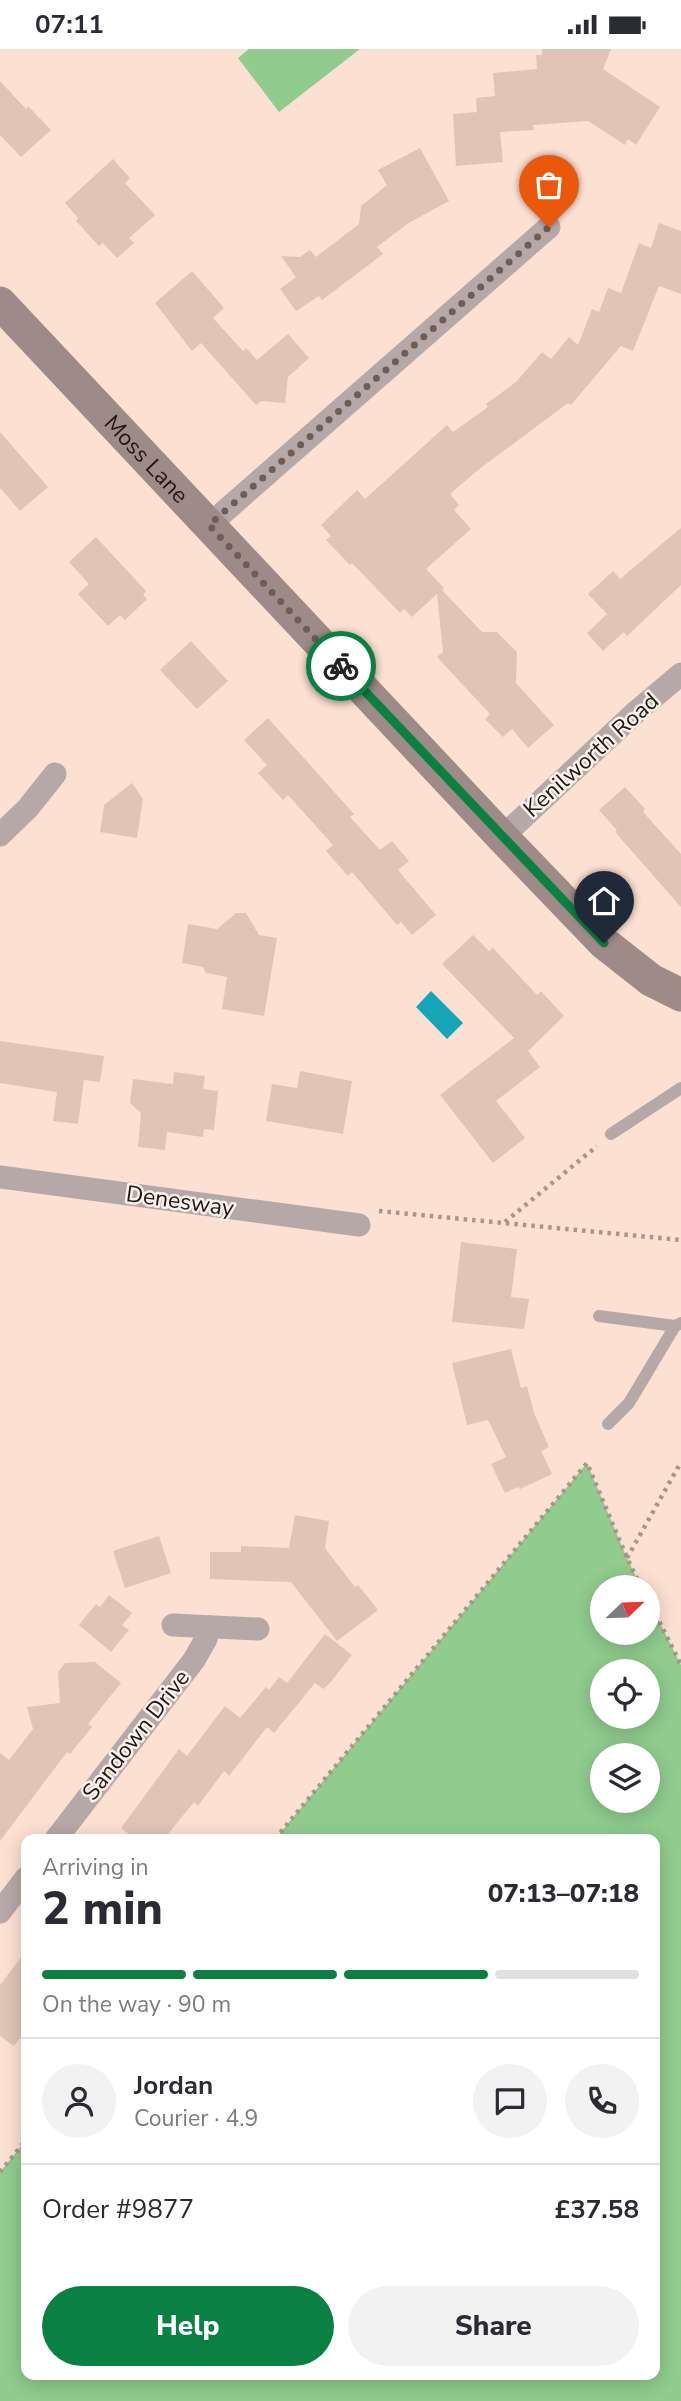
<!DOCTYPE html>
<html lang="en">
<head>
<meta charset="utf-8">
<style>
  :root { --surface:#fff; --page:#f2f2f3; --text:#2b2b33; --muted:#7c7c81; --line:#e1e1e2; --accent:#0b8043 }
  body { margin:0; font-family:"Nunito Sans",sans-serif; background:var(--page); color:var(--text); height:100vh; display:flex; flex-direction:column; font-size:26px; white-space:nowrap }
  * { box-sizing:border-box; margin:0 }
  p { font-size:23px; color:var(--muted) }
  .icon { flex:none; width:38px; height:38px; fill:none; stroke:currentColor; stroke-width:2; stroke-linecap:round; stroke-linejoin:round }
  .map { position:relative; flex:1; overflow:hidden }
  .panel { position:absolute; left:21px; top:1785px; width:639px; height:546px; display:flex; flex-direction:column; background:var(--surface); border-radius:14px; box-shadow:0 4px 18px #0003 }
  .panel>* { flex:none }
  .needle { width:46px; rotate:67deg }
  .fabs { position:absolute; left:590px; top:1526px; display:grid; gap:14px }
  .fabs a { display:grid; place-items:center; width:70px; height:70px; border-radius:50%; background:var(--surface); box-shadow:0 4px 18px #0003; font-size:35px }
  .pin { position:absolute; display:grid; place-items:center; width:60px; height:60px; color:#fff; margin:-72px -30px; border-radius:50% 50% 50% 0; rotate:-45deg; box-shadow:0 0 7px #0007 }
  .pin .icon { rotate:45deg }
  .courier { position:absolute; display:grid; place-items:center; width:70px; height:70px; margin:-35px; border:5px solid #0b8043; border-radius:50%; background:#fff; color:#222; box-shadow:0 2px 9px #0007 }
  .overview em { font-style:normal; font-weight:800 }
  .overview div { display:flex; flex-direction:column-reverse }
  .overview { display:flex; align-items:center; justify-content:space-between; height:119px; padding:0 21px }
  h1 { font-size:46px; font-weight:800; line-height:52px }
  .bar { display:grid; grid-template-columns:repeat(4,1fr); gap:10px 7px; align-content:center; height:84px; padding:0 21px }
  .bar i { height:9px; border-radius:5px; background:var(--line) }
  .bar .current { background:var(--accent) }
  .bar p { grid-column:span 4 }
  .line { display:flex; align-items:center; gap:18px; padding:0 21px; border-top:2px solid var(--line) }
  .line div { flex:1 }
  .round { display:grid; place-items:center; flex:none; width:74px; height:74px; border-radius:37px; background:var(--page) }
  .action { display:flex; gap:14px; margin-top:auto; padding:14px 21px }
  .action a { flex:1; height:80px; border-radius:42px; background:var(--accent); color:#fff; font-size:28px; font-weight:800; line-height:80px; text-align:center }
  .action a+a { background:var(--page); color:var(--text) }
  .status { display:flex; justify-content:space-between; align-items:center; height:49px; padding:0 35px; background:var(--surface); direction:ltr }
  .status svg { height:19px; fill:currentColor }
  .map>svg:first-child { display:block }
</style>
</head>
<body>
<div class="status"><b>07:11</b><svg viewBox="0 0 49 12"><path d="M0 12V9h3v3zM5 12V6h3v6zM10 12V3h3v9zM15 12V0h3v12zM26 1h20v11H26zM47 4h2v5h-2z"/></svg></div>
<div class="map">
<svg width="681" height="2352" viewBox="0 0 681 2352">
  <rect width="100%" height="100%" fill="#fce0d1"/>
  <g fill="#90cc8e" fill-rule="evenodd">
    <polygon points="249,0 360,0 279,63 238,9"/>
    <path d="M 587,1414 L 627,1509 L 641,1538 L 602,1538 L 602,1584 L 648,1584 L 648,1550 L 681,1616 L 681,2352 L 0,2352 L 0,2123 L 26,2091 L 26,2326 L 654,2326 L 654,1790 L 275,1790 ZM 602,1622 L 648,1622 L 648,1668 L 602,1668 ZM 648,1706 L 648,1752 L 602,1752 L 602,1706 Z"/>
  </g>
  <polygon fill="#14a5b8" points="431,942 463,974 447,990 416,958"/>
  <g fill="#e0c5b6">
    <polygon points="542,0 611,0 603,20 660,58 636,96 628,90 625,96 588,72 533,76 534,81 500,83 503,113 456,117 453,65 477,63 476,49 495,47 493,24 537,20 536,6 542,6"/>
    <polygon points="0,32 26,60 28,57 51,81 21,108 0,86"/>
    <polygon points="420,99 449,152 407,175 377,198 383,205 322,251 319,247 296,262 280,240 296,228 281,207 300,208 310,201 316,208 359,175 361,157 387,136 378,121"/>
    <polygon points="113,110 130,129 125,134 155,166 129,189 134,194 117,209 103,194 99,197 76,172 78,169 65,154"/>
    <polygon points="659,174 681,182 681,245 659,237 633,302 621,297 571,356 568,354 478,421 450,445 459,456 454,461 471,480 426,520 444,539 442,541 482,583 497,583 517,603 516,634 554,676 528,699 512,680 503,688 485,670 490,665 437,608 443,603 437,545 412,568 404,560 400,564 352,514 350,516 326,491 331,487 321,476 357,441 365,450 447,376 453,383 488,358 486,355 516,333 542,303 551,310 569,288 578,296 592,260 599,263 608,239 621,244 639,194 651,199"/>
    <polygon points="192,222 224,259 213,269 243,302 246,299 257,311 288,285 309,309 288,328 285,354 261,352 256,356 201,294 192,302 155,254"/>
    <polygon points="0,383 48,438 20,462 0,439"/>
    <polygon points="681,479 681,536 627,587 624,583 603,602 587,584 607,565 588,545 613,522 620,530"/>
    <polygon points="96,488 146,542 143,546 147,550 125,571 120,566 108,577 78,545 89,535 69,513"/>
    <polygon points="191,592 228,632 197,660 160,621"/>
    <polygon points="268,669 354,765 350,768 380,801 392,792 409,812 398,821 436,866 412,886 401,873 397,876 352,823 348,827 326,802 333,796 288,746 283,751 258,724 267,716 244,691"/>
    <polygon points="132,734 143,750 137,789 100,783 104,756"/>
    <polygon points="625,738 645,760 643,763 681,805 681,858 615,783 617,781 599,761"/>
    <polygon points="236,864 246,864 259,886 277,889 264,967 222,960 227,928 206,924 203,918 182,914 188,875 217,880"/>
    <polygon points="473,886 489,902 493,899 537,946 541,942 564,967 528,1002 540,1018 496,1052 525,1089 493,1114 440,1046 514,989 442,915"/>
    <polygon points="0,992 104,1007 100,1033 84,1031 78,1075 53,1072 57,1043 0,1034"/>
    <polygon points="300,1022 352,1032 343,1085 266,1072 272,1035 297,1039"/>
    <polygon points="174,1023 205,1027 203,1040 218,1042 214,1081 204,1080 203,1088 167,1083 165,1101 138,1098 141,1064 130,1054 133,1030 173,1035"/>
    <polygon points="461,1193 517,1200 511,1248 529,1250 524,1280 452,1273"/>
    <polygon points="511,1300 521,1339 527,1337 534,1364 549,1398 541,1402 552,1425 520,1440 518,1438 505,1444 491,1415 506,1408 488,1371 467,1376 452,1314"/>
    <polygon points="295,1466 329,1472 325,1499 355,1538 358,1536 378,1561 337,1592 291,1533 210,1530 210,1503 241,1503 241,1497 289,1499"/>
    <polygon points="159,1487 171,1524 125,1539 113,1502"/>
    <polygon points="109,1546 132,1564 122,1576 129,1581 111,1603 79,1576 96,1555 100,1558"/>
    <polygon points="325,1585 352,1606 330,1634 323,1640 315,1634 274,1684 267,1678 229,1727 224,1722 198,1757 194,1753 164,1790 135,1790 121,1779 179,1700 187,1707 225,1657 240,1669 266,1638 269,1641 279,1628 287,1634"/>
    <polygon points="95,1613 121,1634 88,1675 92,1678 70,1705 67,1703 0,1792 0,1704 9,1711 33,1680 27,1658 60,1654 58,1623 65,1614"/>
    <polygon points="26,1902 26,1981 14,1997 0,1987 0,1936"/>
  </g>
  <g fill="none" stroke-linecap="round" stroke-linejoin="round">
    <g stroke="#aa958a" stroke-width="4.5" stroke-dasharray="3.5 5" stroke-linecap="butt">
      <polyline points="379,1162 681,1191"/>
      <polyline points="505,1173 597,1097"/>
      <polyline points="627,1509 681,1413"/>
      <polyline points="648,1550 681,1616"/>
      <polyline points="275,1790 587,1414 627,1509 641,1538"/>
      <polyline points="0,2123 26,2091"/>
    </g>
    <g stroke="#b6a8a7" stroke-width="12">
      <polyline points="611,1085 681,1039"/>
      <polyline points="599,1267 675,1277 681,1274"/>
      <polyline points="608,1375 629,1354 675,1277"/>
    </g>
    <g stroke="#b6a8a7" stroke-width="23">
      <polyline points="209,476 549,178"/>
      <polyline points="0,786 28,759 55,725"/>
      <polyline points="502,788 636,663 681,625"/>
      <polyline points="0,1128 359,1176"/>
      <polyline points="173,1576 258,1580"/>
      <polyline points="56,1790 194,1611 206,1590 209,1578"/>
      <polyline points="0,1863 26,1829"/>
    </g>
    <path stroke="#9e8a87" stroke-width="33" id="s1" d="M 0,254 L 502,788 L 604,894 L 651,931 L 681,946"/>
  </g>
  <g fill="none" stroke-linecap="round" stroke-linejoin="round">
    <polyline stroke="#6e5d55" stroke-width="7" stroke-dasharray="0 12.6" points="341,617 209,476 549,178"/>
    <polyline stroke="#0b8043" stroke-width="9" points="341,617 604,894"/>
  </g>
  <g text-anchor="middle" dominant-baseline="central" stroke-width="5" stroke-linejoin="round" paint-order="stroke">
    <g font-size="23" fill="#211712" stroke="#fcf1eb">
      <text stroke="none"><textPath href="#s1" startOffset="214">Moss Lane</textPath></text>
      <text transform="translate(591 706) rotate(-42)">Kenilworth Road</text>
      <text transform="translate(180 1152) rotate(8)">Denesway</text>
      <text transform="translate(136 1686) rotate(-52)">Sandown Drive</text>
    </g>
  </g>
</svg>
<div class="fabs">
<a><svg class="needle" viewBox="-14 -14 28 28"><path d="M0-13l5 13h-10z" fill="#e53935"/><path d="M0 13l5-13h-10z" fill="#7c7c81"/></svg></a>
<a><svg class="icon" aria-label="locate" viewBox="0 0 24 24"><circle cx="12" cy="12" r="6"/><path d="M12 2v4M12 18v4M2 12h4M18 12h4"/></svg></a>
<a><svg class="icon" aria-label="layers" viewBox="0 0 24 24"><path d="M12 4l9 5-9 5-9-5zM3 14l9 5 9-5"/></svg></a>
</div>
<div class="pin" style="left:549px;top:178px;background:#ea580c"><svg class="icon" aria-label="bag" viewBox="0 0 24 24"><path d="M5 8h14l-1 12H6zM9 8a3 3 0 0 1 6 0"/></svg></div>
<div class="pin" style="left:604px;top:894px;background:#1f2937"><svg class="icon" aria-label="home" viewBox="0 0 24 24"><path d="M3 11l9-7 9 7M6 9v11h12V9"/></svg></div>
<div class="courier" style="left:341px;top:617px"><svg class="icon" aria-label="bike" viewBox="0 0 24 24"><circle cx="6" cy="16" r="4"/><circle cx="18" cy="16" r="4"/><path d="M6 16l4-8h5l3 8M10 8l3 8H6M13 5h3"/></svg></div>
<section class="panel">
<div class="overview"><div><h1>2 min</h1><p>Arriving in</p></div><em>07:13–07:18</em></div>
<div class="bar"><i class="current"></i><i class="current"></i><i class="current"></i><i></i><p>On the way · 90 m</p></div>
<div class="line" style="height:126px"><a class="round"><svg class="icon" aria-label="person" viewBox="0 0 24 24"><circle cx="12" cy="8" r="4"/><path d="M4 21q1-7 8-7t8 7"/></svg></a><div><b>Jordan</b><p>Courier · 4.9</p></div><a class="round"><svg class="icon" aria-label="chat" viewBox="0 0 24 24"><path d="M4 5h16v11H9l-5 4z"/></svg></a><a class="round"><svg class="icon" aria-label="phone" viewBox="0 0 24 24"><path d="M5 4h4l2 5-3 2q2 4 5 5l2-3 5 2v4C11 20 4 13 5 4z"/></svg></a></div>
<div class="line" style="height:91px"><div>Order #9877</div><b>£37.58</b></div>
<div class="action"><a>Help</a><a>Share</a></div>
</section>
</div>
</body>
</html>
